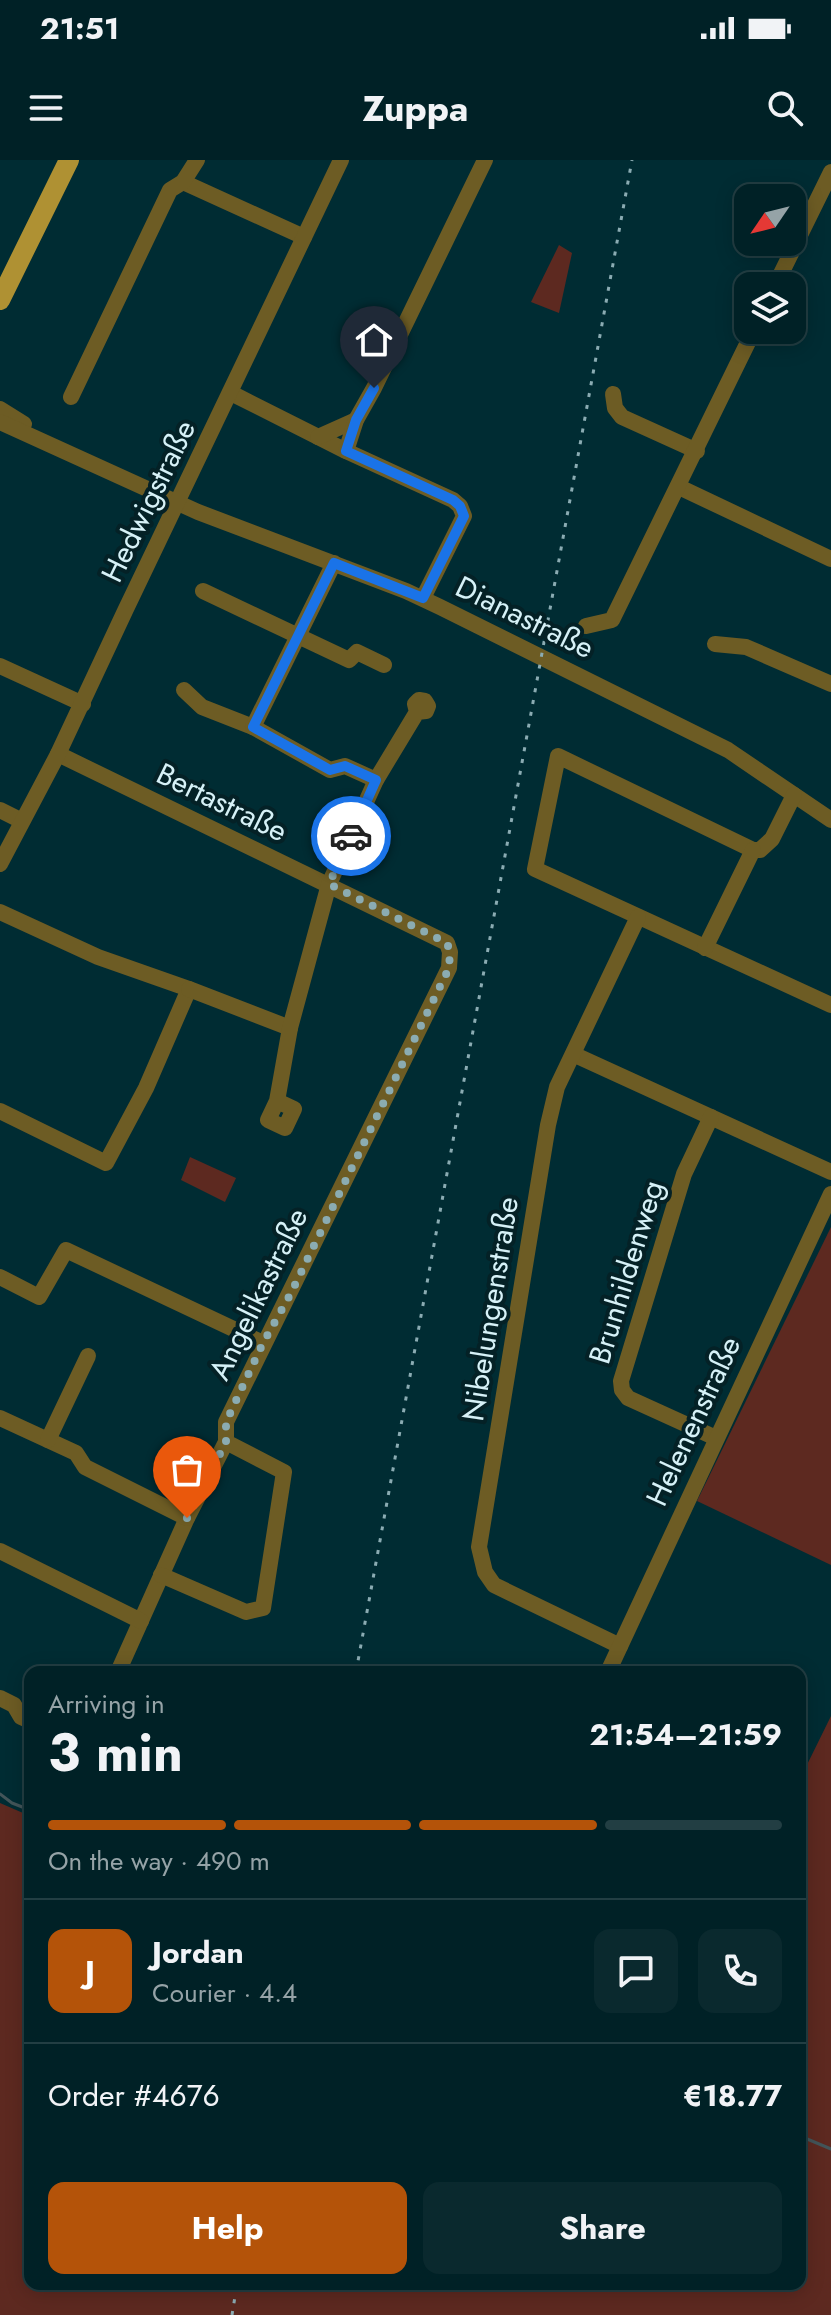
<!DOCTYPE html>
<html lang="en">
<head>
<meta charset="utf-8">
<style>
  :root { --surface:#002126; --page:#0a292e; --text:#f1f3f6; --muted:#95a3a7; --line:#223e43; --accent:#b45309 }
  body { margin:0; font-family:Jost,sans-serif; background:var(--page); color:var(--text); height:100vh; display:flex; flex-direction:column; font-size:30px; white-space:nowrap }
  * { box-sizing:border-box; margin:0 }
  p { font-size:26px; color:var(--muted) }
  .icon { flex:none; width:44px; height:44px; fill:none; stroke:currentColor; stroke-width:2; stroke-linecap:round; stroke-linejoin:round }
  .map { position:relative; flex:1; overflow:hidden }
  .panel { position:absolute; left:24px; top:1506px; width:782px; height:624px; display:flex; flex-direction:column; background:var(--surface); border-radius:16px; box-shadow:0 4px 20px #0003,0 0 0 2px var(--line) }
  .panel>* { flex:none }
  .needle { width:52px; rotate:235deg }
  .controls { position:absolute; left:734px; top:24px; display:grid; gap:16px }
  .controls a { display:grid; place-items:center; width:72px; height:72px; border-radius:16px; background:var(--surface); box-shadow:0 4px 20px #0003,0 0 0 2px var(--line); font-size:40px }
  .pin { position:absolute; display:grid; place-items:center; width:68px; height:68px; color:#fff; margin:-82px -34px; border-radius:50% 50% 50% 0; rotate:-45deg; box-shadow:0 0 8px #0007 }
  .pin .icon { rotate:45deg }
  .courier { position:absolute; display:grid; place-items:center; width:80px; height:80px; margin:-40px; border:6px solid #1a73e8; border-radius:50%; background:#fff; color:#222; box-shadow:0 2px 10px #0007 }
  .head em { font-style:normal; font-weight:700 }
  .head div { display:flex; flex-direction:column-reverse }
  .head { display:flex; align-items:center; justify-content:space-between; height:136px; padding:0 24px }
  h1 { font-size:52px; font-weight:700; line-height:60px }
  .bar { display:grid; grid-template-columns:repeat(4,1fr); gap:12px 8px; align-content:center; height:96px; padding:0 24px }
  .bar i { height:10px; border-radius:6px; background:var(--line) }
  .bar .current { background:var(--accent) }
  .bar p { grid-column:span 4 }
  .line { display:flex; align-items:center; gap:20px; padding:0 24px; border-top:2px solid var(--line) }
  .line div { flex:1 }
  .round { display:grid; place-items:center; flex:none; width:84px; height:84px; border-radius:16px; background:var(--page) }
  .cta { display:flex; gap:16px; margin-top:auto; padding:16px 24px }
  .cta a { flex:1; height:92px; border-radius:16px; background:var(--accent); color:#fff; font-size:32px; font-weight:700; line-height:92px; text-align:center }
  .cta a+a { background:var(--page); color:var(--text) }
  .status { display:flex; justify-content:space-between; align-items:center; height:56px; padding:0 40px; background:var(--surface); direction:ltr }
  .status svg { height:22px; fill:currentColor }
  header { display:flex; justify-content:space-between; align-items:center; height:104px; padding:0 24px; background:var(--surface); font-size:36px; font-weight:700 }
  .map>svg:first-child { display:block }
</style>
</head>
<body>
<div class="status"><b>21:51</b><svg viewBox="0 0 49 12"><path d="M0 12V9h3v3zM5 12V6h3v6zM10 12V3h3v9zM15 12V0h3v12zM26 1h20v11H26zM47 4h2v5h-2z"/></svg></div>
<header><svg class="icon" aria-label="menu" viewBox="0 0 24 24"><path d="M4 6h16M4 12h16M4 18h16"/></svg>Zuppa<svg class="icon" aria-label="search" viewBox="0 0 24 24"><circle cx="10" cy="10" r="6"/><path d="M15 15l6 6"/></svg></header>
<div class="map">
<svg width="831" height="2155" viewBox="0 0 831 2155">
  <rect width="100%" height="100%" fill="#002c33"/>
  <g fill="#5d2920">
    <polygon points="559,85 572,93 559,153 531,142"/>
    <polygon points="190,997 236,1018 225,1042 181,1020"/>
    <polygon points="831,1067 831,1405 697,1341"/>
    <polygon points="831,1556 831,2155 0,2155 0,1643 30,1656 30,2124 800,2124 800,1619"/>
  </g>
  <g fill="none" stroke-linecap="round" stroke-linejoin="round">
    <g stroke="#435559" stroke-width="3">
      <polyline points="0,1634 12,1643 30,1650"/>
      <polyline points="800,1976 831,1989"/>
    </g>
    <g stroke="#6d5c24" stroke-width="16">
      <polyline points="183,22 304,77"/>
      <polyline points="775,126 831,12"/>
      <polyline points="231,233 346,291 453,340 460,346 464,356 423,438"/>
      <polyline points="613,234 615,248 622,257 697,291"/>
      <polyline points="71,237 170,30 183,22 197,0"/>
      <polyline points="0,249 24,264"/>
      <polyline points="0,262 198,352 406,431 440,447 728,590 831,660"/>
      <polyline points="318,277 356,260"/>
      <polyline points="346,291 356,260 374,228 485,0"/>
      <polyline points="679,327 831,399"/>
      <polyline points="203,431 349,500 357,492 384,505"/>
      <polyline points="586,466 612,460 754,170"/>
      <polyline points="715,484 746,487 831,524"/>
      <polyline points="0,506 83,544"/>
      <polyline points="184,530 202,547 253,567 330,610 345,606 376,620"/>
      <polyline points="253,567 334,403"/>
      <polyline points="58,594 447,783 450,792 449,808 226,1262 226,1282 187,1358 118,1512"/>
      <polyline points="794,635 772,679 760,690 753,690 558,596 535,709 831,845"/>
      <polyline points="0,650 22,661"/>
      <polyline points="0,704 58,594 125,451 341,0"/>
      <polyline points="0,752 98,797 189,829 146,928 106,1003 0,951"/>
      <polyline points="705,788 753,690"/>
      <polyline points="189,829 290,868"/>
      <polyline points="575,895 831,1012"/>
      <polyline points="277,941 294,949 285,968 268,960 277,941 290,868 329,724 376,620 417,552 415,544 419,540 425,541 428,546 426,551 417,552"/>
      <polyline points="711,957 684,1014 621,1221 622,1230 628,1238 716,1278"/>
      <polyline points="0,1117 39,1137 66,1090 263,1183"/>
      <polyline points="0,1258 76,1293 85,1307 187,1358"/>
      <polyline points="48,1280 88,1196"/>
      <polyline points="0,1391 141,1461"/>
      <polyline points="161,1415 246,1452 263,1448 284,1312 226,1282"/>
      <polyline points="620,1486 494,1425 485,1412 479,1387 548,965 557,927 638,757"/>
      <polyline points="608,1512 831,1034"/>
      <polyline points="0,1538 14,1545 21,1557 30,1561"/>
    </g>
    <polyline stroke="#af9133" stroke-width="20" points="0,140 69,0"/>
    <g stroke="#8bacb3" stroke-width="3" stroke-dasharray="4 8" stroke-linecap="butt">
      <polyline points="356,1512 632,0"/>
      <polyline points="232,2155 237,2124"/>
    </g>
  </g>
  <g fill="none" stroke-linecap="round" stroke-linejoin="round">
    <polyline stroke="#8bacb2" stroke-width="8" stroke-dasharray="0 14.4" points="187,1358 226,1282 226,1262 263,1183 290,1135 449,808 450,792 447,783 329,724 351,676"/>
    <polyline stroke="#1a73e8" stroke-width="10" points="351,676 376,620 345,606 330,610 253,567 334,403 423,438 464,356 460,346 453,340 346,291 356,260 374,228"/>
  </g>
  <g text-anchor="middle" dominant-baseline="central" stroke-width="8" stroke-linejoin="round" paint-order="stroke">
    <g font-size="30" fill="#d6f1f7" stroke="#042126">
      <text transform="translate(148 341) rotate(-64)">Hedwigstraße</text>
      <text transform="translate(525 457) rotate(26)">Dianastraße</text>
      <text transform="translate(222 642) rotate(26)">Bertastraße</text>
      <text transform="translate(626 1112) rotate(-73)">Brunhildenweg</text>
      <text transform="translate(258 1134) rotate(-64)">Angelikastraße</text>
      <text transform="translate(490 1149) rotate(-81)">Nibelungenstraße</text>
      <text transform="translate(693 1261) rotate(-65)">Helenenstraße</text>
    </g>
  </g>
</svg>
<div class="controls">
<a><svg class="needle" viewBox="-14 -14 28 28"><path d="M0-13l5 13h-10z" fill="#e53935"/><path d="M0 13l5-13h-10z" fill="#95a3a7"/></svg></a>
<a><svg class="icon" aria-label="layers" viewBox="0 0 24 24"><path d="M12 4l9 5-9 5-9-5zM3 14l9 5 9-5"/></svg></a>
</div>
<div class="pin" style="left:187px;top:1358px;background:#ea580c"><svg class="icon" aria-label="bag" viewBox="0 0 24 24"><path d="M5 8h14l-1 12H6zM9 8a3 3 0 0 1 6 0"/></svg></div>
<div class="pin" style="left:374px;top:228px;background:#1f2937"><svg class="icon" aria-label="home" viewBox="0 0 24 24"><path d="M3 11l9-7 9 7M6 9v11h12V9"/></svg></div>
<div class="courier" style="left:351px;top:676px"><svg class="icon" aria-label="car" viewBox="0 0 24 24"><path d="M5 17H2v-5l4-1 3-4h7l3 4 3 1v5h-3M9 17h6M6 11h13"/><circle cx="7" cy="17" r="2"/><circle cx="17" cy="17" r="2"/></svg></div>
<section class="panel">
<div class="head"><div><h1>3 min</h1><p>Arriving in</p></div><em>21:54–21:59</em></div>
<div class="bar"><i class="current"></i><i class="current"></i><i class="current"></i><i></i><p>On the way · 490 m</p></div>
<div class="line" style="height:144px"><b class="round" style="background:var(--accent);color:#fff">J</b><div><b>Jordan</b><p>Courier · 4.4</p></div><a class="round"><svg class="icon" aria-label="chat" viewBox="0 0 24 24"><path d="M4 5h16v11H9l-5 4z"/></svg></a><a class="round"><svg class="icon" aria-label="phone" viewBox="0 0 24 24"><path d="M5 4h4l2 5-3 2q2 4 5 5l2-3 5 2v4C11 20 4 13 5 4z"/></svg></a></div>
<div class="line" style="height:104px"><div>Order #4676</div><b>€18.77</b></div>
<div class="cta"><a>Help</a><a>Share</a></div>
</section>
</div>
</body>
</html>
